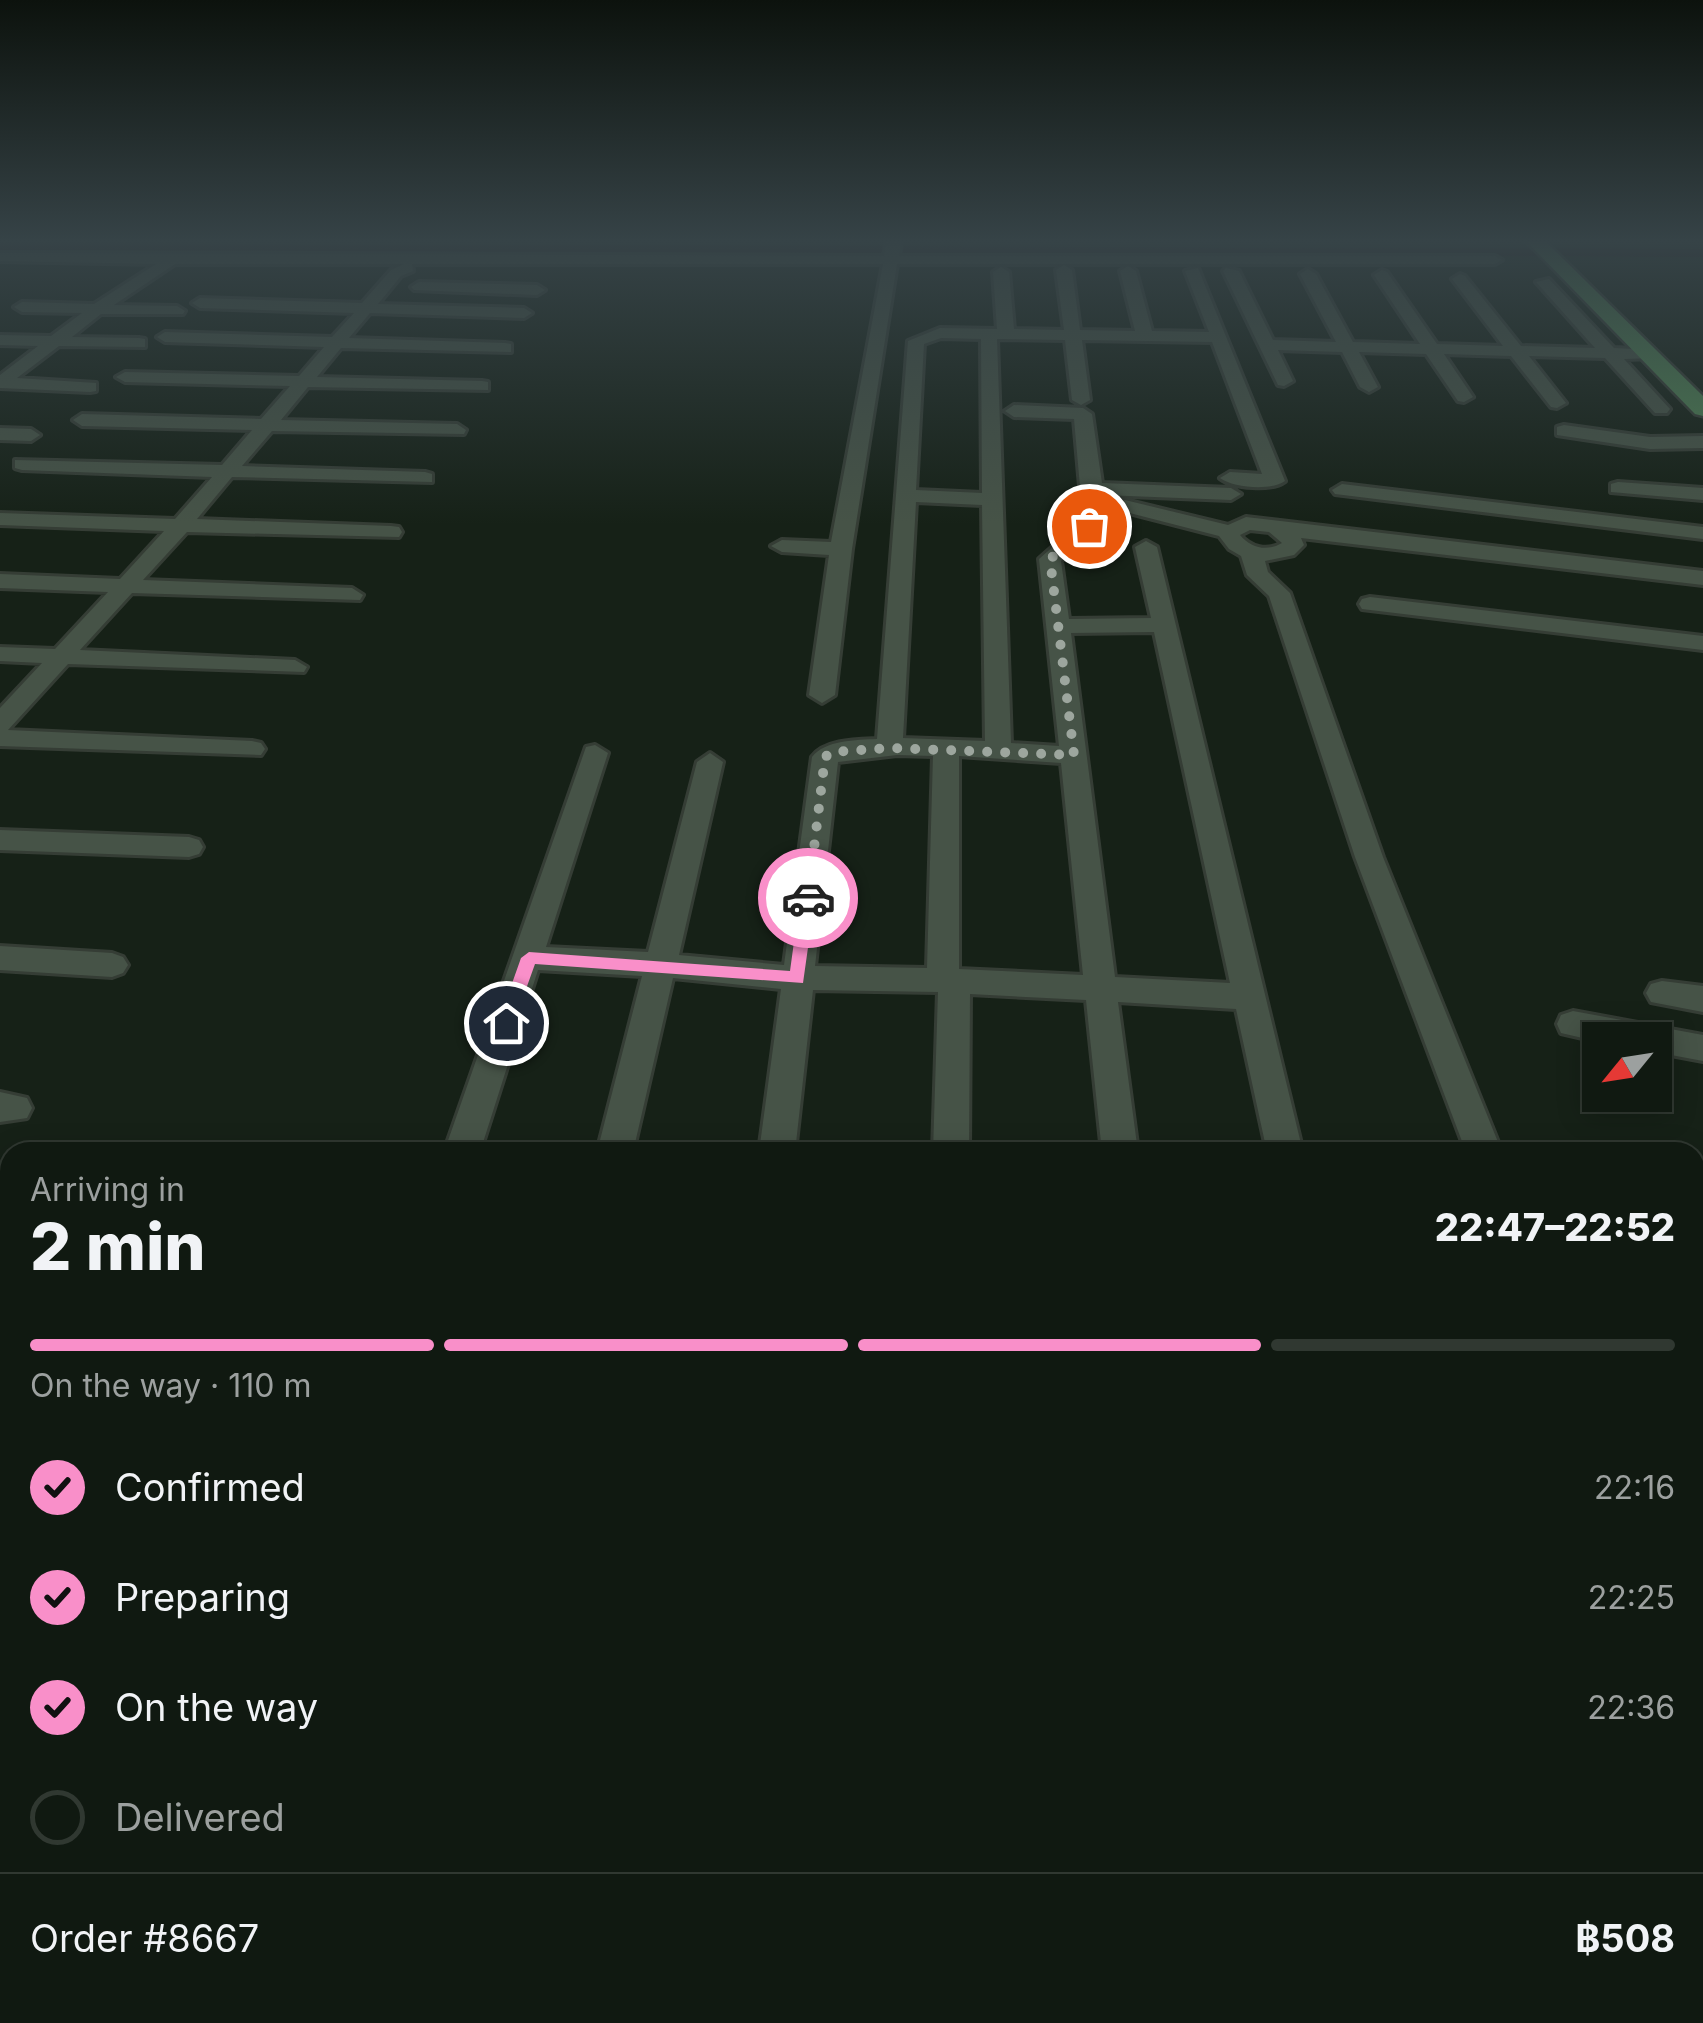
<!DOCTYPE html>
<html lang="en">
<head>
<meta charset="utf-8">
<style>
  :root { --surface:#101911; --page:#19221a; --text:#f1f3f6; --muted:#9ca09f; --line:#303831; --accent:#f98fc9 }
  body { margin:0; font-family:Inter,sans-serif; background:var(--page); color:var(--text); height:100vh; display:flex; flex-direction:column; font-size:38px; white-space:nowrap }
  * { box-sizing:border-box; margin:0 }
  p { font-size:32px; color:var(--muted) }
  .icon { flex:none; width:55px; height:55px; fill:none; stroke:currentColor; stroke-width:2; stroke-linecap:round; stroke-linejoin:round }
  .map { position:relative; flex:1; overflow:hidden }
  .details { position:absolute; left:0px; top:1142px; width:1705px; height:882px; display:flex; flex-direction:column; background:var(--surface); border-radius:30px 30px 0 0; box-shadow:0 5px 25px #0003,0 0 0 2px var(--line) }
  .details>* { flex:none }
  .needle { width:65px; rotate:240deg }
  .tools { position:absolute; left:1582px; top:1022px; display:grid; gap:20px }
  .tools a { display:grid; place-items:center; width:90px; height:90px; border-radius:0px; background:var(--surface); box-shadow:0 5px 25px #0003,0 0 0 2px var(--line); font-size:50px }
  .pin { position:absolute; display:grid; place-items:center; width:85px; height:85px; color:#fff; margin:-42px; border:5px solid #fff; border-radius:50%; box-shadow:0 2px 10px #0007 }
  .courier { position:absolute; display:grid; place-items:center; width:100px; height:100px; margin:-50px; border:8px solid #f98fc9; border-radius:50%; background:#fff; color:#222; box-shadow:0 2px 12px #0007 }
  .head em { font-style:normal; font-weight:800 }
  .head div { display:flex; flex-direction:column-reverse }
  .head { display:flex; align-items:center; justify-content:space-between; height:170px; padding:0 30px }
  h1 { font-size:65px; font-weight:800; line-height:75px }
  .bar { display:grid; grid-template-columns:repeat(4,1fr); gap:15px 10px; align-content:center; height:120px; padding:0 30px }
  .bar i { height:12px; border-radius:8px; background:var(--line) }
  .bar .selected { background:var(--accent) }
  .bar p { grid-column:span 4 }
  .line { display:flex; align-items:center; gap:25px; padding:0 30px; border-top:2px solid var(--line) }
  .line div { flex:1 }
  ol { padding:0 30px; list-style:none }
  li { display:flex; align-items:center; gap:30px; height:110px }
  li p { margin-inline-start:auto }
  li .icon { padding:10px; border-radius:50%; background:var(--accent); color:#111; stroke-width:4 }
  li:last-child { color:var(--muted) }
  li i { width:55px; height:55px; border:5px solid var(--line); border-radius:50% }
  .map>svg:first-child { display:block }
</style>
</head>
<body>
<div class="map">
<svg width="1703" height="2023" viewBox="0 0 1703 2023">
  <rect width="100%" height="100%" fill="#162117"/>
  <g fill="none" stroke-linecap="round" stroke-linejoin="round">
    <polygon fill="#18000b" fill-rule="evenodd" points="0,243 1703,249 1703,257 0,251"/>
    <polyline stroke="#354036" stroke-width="16" stroke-dasharray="16 8" stroke-linecap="butt" points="393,268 397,264"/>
    <g stroke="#353d35" stroke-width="6">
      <g id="minor">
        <polygon points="887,241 901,241 899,256 1495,256 1502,260 1495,264 897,264 852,549 835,695 822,703 809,695 829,555 782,552 771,546 782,540 831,542 883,264 412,264 413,271 401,276 378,304 524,308 532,313 524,318 370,313 349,338 505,343 511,344 511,352 341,348 317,377 482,381 488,382 488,390 308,387 281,420 457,424 466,430 464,434 272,431 242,466 425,472 432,474 432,482 232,477 197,519 391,526 399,527 402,532 399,537 187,532 143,580 352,588 363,595 360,600 132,593 80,650 295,660 307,667 304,672 68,664 8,730 252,741 261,743 265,749 261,755 0,746 0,708 42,663 0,661 0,647 55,649 108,592 0,588 0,574 120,579 164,531 0,525 0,513 175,519 212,477 22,470 15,468 15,460 222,465 252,430 82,426 73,420 82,414 261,419 290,386 125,382 116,377 125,372 299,376 324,347 165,342 157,337 165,332 332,337 354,313 200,308 192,303 200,298 362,303 391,270 404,264 175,264 114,305 177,306 185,311 183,314 101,314 72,337 139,338 145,339 145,347 59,346 17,378 96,383 96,391 90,392 0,388 0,375 38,346 0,345 0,335 51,336 82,313 22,312 14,307 22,302 94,304 156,264 0,261 0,253 884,256"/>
        <path d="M 1064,265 L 1072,270 L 1080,330 L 1135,331 L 1120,271 L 1128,266 L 1136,271 L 1152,331 L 1209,332 L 1185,271 L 1198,268 L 1285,481 C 1272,491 1233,488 1220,478 L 1230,472 L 1262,474 L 1212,342 L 1082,340 L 1090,400 L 1081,405 L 1072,400 L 1065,340 L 997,339 L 1011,743 L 1059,746 L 1039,559 L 1083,520 L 1074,419 L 1014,417 L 1005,411 L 1014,405 L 1083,408 L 1092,414 L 1102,483 L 1231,488 L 1241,494 L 1231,500 L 1103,495 L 1103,522 L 1061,561 L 1069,619 L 1151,618 L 1135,547 L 1146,541 L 1157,547 L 1303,1152 L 1267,1152 L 1236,1009 L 1118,1002 L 1138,1152 L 1102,1152 L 1086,1000 L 970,994 L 969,1152 L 933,1152 L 938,992 L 813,990 L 795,1152 L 759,1152 L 781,989 L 673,978 L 633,1152 L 597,1152 L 642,976 L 538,970 L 480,1152 L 444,1152 L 586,747 L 595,745 L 608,753 L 546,947 L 648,952 L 697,762 L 710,753 L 723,762 L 679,955 L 784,965 L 812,757 C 825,740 856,740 877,739 L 908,341 L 940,328 L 997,329 L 993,272 L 1001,267 L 1009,272 L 1014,329 L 1064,330 L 1056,270 ZM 941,338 L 981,339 L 982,493 L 916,490 L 924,344 ZM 916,502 L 982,505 L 985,741 L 903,738 ZM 1154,632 L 1230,983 L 1115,977 L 1071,633 ZM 897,755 L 933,756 L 927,968 L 815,966 L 838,762 ZM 959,756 L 1061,763 L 1083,975 L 959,969 Z"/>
        <polygon points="1226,268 1239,271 1273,340 1336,342 1300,274 1308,269 1316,274 1353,342 1420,344 1374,275 1382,270 1387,272 1437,344 1503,346 1452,279 1460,274 1465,276 1521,346 1595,348 1536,282 1549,279 1614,348 1654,350 1654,358 1624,359 1670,409 1667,413 1655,413 1605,358 1529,356 1566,403 1557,408 1551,407 1511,356 1444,354 1473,397 1464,402 1458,401 1426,354 1359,352 1378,387 1369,392 1360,387 1342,352 1278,350 1293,381 1284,386 1278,385 1223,271"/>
        <polygon points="419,282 537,285 545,290 537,295 414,290 411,287"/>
        <polygon points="1564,425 1650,437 1703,436 1703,448 1650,449 1557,435 1557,427"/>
        <polygon points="0,428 31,429 40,435 31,441 0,440"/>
        <polygon points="1618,482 1703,488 1703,500 1611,492 1611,484"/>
        <polygon points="1342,484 1703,527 1703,539 1335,494 1332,490"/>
        <path d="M 1125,500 L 1228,525 L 1246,517 L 1703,571 L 1703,585 L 1301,538 L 1304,545 L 1294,555 L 1265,561 L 1268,572 L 1290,593 L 1383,857 L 1502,1152 L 1466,1152 L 1355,857 L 1269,596 L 1247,575 L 1241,556 L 1229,549 L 1219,536 L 1118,510 L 1115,506 L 1118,502 ZM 1250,530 L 1269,532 L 1282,543 C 1267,552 1251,548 1240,535 Z"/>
        <polygon points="1370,597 1703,636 1703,650 1362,609 1359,604 1362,599"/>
        <polygon points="0,830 189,837 199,840 203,847 199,854 189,857 0,850"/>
        <polygon points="0,946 112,953 123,957 128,965 123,973 112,977 0,970"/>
        <polygon points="1662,981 1703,986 1703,1012 1651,1002 1646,993 1651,984"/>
        <polygon points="1573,1011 1703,1035 1703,1061 1655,1052 1655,1040 1600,1042 1561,1033 1557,1024 1561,1015"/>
        <polygon points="0,1092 27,1098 32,1108 27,1118 0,1122"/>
        <polygon points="1695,1165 1703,1166 1703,1198 1695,1197"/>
        <polygon points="1695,1538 1703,1539 1703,1585 1695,1584"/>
        <polygon points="1695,1832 1703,1833 1703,1885 1695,1884"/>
        <polygon points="64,2015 126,2015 129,2023 63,2023"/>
        <rect x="748" y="2015" width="56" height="8"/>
        <polygon points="1529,2015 1585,2015 1584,2023 1528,2023"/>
      </g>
    </g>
    <g stroke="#353d35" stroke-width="5">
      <polygon id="major" points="1526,241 1545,241 1703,396 1703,416 1695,414"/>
    </g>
    <use href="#minor" fill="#465347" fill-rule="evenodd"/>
    <use href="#major" fill="#4d7e52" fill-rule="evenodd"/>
  </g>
  <linearGradient id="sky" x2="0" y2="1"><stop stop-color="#0c120d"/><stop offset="0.46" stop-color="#364347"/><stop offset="1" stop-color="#364347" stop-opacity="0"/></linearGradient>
  <rect width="1703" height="524" fill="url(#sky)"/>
  <polygon fill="#f98fc9" points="808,892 815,898 803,983 535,964 512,1028 501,1028 498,1023 521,958 529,952 790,971 800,898"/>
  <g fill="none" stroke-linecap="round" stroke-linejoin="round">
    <polyline stroke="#9da69e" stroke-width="10" stroke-dasharray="0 18" points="808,898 825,757 832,752 890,748 1074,755 1050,559 1089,526"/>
  </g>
</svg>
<div class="tools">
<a><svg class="needle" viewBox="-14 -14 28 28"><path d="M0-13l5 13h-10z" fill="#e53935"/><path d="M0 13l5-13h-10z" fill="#9ca09f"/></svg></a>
</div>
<div class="pin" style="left:1089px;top:526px;background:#ea580c"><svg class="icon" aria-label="bag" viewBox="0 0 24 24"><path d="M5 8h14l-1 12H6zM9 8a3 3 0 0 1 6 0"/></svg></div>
<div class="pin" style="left:506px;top:1023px;background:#1f2937"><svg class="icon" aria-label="home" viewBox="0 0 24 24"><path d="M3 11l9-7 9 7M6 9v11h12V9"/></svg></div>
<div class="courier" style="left:808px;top:898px"><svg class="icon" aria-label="car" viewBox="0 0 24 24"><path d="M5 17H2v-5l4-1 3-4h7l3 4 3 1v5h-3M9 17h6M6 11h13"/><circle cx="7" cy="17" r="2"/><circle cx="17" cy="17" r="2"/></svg></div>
<section class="details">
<div class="head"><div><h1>2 min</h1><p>Arriving in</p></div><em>22:47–22:52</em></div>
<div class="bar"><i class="selected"></i><i class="selected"></i><i class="selected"></i><i></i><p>On the way · 110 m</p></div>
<ol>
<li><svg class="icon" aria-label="check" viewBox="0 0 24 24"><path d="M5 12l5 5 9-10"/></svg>Confirmed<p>22:16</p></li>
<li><svg class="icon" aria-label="check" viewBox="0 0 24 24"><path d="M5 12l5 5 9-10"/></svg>Preparing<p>22:25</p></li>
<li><svg class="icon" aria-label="check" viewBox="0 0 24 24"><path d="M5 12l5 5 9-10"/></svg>On the way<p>22:36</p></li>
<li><i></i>Delivered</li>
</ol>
<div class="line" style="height:130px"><div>Order #8667</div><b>฿508</b></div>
</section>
</div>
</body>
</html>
